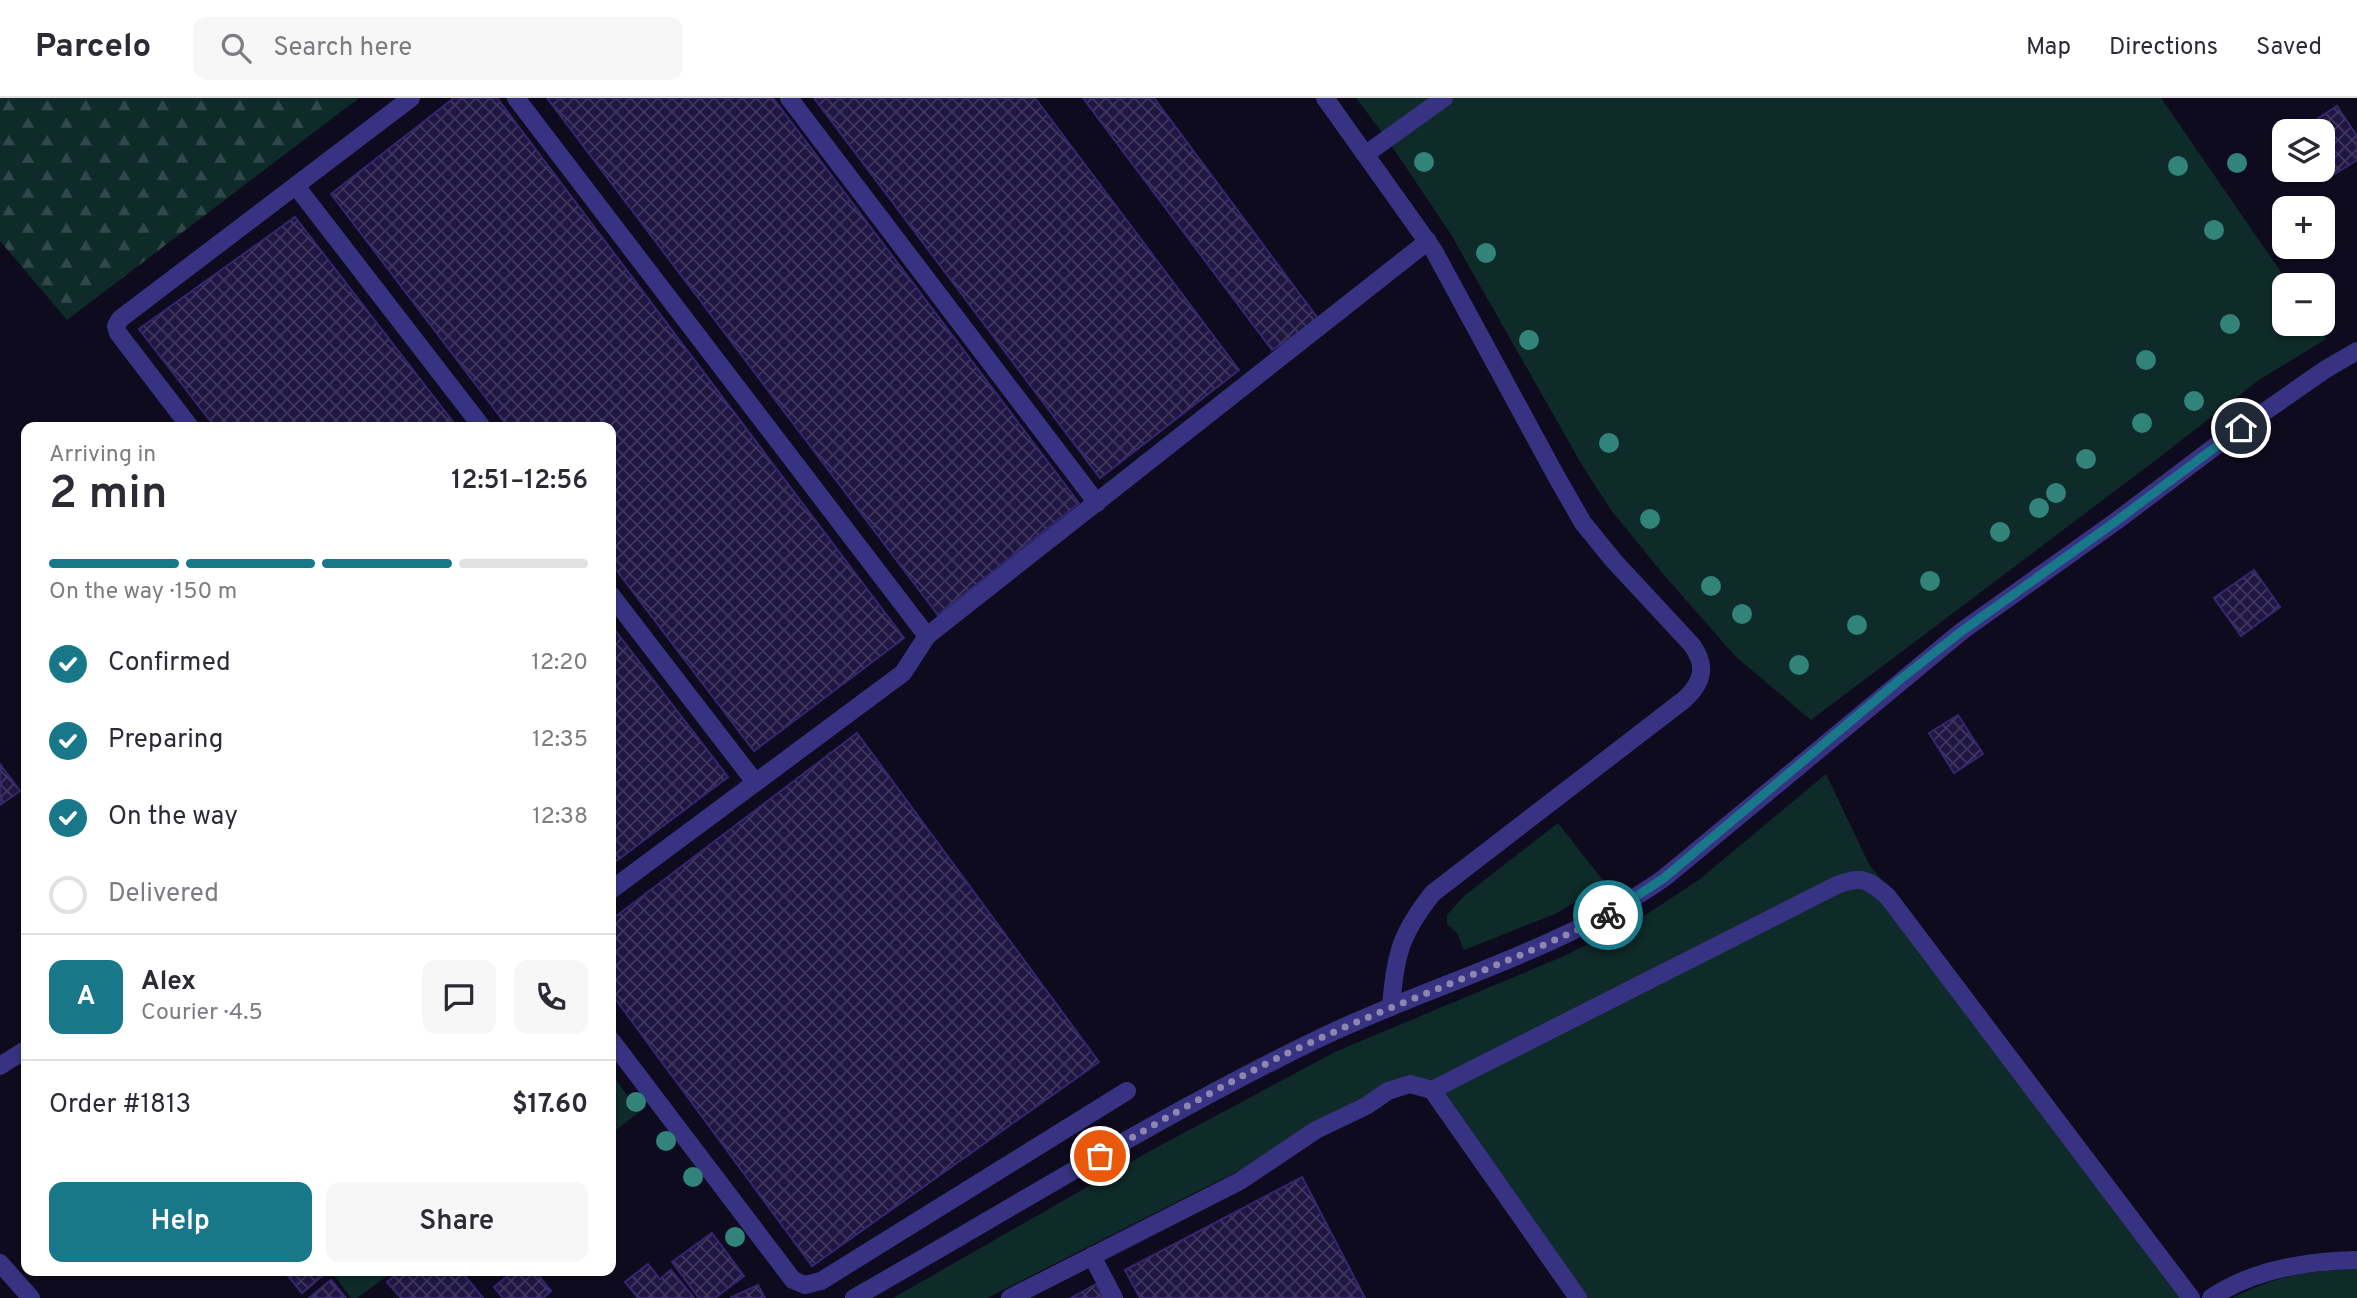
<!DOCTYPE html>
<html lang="en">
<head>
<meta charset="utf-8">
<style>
  :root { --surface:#fff; --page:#f7f7f7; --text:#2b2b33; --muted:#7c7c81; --line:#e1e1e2; --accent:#18788a }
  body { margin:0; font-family:Overpass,sans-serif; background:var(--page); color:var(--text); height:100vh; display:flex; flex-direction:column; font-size:26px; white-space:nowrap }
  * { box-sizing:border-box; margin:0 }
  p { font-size:23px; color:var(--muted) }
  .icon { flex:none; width:38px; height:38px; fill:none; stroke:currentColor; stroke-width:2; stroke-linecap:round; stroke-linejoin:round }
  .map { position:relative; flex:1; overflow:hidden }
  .drawer { position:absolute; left:21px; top:324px; width:595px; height:854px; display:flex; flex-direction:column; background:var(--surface); border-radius:14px; box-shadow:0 2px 5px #0004 }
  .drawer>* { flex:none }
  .controls { position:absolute; left:2272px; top:21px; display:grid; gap:14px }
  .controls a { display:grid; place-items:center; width:63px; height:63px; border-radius:14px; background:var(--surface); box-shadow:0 2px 5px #0004; font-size:35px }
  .pin { position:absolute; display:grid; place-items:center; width:60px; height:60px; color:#fff; margin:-30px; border:4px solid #fff; border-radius:50%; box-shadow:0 2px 7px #0007 }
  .courier { position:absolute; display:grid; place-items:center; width:70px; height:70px; margin:-35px; border:5px solid #18788a; border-radius:50%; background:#fff; color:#222; box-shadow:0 2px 9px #0007 }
  .summary em { font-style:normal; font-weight:600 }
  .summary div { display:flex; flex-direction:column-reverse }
  .summary { display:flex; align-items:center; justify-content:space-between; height:119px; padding:0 28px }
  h1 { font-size:46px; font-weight:600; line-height:52px }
  .bar { display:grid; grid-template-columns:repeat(4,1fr); gap:10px 7px; align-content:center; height:84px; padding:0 28px }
  .bar i { height:9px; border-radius:5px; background:var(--line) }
  .bar .selected { background:var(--accent) }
  .bar p { grid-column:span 4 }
  .line { display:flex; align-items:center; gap:18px; padding:0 28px; border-top:2px solid var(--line) }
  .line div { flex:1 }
  .round { display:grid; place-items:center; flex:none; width:74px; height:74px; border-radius:14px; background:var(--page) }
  ol { padding:0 28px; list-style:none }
  li { display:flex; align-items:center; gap:21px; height:77px }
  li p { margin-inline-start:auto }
  li .icon { padding:7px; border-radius:50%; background:var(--accent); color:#fff; stroke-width:4 }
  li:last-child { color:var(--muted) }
  li i { width:38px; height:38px; border:4px solid var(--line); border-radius:50% }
  .button { display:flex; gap:14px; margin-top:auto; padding:14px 28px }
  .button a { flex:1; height:80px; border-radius:14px; background:var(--accent); color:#fff; font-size:28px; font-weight:600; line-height:80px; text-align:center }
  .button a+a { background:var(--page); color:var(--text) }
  header { display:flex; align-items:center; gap:42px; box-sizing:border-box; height:98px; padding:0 35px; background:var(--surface); border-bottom:2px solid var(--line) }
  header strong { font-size:33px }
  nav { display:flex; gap:38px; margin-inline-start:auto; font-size:24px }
  .search { width:490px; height:63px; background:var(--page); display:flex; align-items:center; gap:18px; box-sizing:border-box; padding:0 24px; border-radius:14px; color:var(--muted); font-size:26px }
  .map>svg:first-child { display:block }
</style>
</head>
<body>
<header>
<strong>Parcelo</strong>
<div class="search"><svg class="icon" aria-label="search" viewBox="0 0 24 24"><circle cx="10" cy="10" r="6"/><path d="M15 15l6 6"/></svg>Search here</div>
<nav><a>Map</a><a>Directions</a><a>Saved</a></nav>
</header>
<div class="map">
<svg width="2357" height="1200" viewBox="0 0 2357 1200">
  <defs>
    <pattern id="forest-firs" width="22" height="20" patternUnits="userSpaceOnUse" patternTransform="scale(1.75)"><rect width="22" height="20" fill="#0e2a29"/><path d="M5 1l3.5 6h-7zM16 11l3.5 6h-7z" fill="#304849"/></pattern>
    <pattern id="building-cross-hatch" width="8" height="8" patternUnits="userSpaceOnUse" patternTransform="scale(1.75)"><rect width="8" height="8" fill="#1f1641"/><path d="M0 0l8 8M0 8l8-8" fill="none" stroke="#3e375e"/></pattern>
  </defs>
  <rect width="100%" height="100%" fill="#0f0b1f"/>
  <g fill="#0e2a29">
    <polygon points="1356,0 2161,0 2290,187 2284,187 2284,226 2316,226 2326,241 2259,282 2156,362 1811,622 1736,559 1664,477 1611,412 1582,367 1450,135 1387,41"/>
    <polygon points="1826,676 1869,766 2042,988 2196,1200 1572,1200 1426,983 1252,1066 987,1200 893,1200 1150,1053 1337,953 1564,858 1641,820 1700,781"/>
    <polygon points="1558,725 1606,786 1555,816 1464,852 1457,835 1447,826 1447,817 1464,798"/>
    <polygon points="611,975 639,1014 611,1036"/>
    <path d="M 2357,1171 L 2357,1200 L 2232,1200 C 2277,1177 2307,1173 2357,1171 Z"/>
    <polygon points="331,1173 394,1173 357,1200 351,1200"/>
  </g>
  <polygon fill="url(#forest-firs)" points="0,0 359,0 67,222 0,143"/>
  <g fill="url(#building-cross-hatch)" stroke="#36266f" stroke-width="2">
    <polygon points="454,0 497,0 904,540 754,653 611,465 611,329 508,329 331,96"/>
    <polygon points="547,0 773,0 1079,405 938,517"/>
    <polygon points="814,0 1035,0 1239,272 1100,380"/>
    <polygon points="1083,0 1154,0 1319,222 1272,252"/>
    <polygon points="2337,8 2357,38 2357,62 2333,77 2322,61 2322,33 2304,33 2302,31"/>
    <polygon points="295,119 457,329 215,329 139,231"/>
    <polygon points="2254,472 2280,509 2241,538 2214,500"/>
    <polygon points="611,527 728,679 611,767"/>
    <polygon points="1958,617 1983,656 1954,675 1929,635"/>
    <polygon points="857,635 1099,964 812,1168 611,895 611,822"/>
    <polygon points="0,666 20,693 0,707"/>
    <polygon points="1302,1079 1365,1200 1140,1200 1125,1172"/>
    <polygon points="712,1135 744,1178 715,1200 699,1200 672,1164"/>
    <polygon points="648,1166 660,1181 671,1172 694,1200 638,1200 625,1184"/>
    <polygon points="283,1172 326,1172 327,1174 302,1195"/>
    <polygon points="402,1172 460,1172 483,1200 401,1200 387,1184"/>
    <polygon points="515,1172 534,1172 551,1193 543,1200 503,1200 494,1189"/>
    <polygon points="331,1182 346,1200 309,1200"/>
    <polygon points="1096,1186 1104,1200 1071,1200"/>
    <polygon points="758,1187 765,1200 730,1200"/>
  </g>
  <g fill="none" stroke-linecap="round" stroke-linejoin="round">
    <g stroke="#373382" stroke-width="18">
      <polyline points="516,0 927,538"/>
      <polyline points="789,0 1097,405"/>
      <path d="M 1325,0 L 1434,153 L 1555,376 L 1583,425 L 1614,463 L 1692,547 C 1707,568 1703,584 1685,601 L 1433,795 C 1400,836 1395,858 1391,909"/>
      <polyline points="1366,56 1444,0"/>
      <polyline points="296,88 482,329"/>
      <polyline points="190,329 118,235 116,228 120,221 411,0"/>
      <polyline points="611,497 755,684"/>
      <polyline points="611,792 903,575 927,538 1428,143"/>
      <polyline points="611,942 793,1182 805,1187 821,1183 1127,993"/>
      <polyline points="0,968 25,952"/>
      <path d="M 1432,992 L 1837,787 C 1862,777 1869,782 1888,799 L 2191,1200"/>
      <polyline points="1092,1158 1114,1200"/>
      <polyline points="0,1165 31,1200"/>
      <path d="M 854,1200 C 1009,1112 1160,1017 1320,940 C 1434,885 1559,854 1664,780 L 1962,533 L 2115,424 L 2221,344 L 2326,271 L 2357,253"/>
      <polyline points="1010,1200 1240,1083 1316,1032 1366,1008 1388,993 1410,986 1432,992 1578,1200"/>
      <path d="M 2211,1200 C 2253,1171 2307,1163 2357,1162"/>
    </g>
  </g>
  <g fill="#328379">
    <circle cx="1424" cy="64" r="10"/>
    <circle cx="2237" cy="65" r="10"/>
    <circle cx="2178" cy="68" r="10"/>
    <circle cx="2214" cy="132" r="10"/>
    <circle cx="1486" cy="155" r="10"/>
    <circle cx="2230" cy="226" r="10"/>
    <circle cx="1529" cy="242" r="10"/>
    <circle cx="2146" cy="262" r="10"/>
    <circle cx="2194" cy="303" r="10"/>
    <circle cx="2142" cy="325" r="10"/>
    <circle cx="1609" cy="345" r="10"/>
    <circle cx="2086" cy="361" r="10"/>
    <circle cx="2056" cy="395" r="10"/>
    <circle cx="2039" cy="410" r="10"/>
    <circle cx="1650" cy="421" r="10"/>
    <circle cx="2000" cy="434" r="10"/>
    <circle cx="1930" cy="483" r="10"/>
    <circle cx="1711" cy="488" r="10"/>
    <circle cx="1742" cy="516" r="10"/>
    <circle cx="1857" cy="527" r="10"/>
    <circle cx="1799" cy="567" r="10"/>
    <circle cx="636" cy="1004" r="10"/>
    <circle cx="666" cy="1043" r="10"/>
    <circle cx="693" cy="1079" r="10"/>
    <circle cx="735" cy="1139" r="10"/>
  </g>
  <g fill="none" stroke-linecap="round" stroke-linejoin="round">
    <path stroke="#8c86b1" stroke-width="7" stroke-dasharray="0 12.6" d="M 1100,1058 C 1173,1016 1247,972 1325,938 C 1418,896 1516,863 1608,817"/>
    <polyline stroke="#18788a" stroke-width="9" points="1608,817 1664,780 1902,580 1962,533 2115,424 2241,330"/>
  </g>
</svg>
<div class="controls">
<a><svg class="icon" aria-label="layers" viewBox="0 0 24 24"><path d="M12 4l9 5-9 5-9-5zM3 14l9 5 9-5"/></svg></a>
<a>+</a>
<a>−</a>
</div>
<div class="pin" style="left:1100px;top:1058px;background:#ea580c"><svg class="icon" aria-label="bag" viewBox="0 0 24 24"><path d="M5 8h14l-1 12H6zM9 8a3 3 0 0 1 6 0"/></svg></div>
<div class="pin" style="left:2241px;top:330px;background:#1f2937"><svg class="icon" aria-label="home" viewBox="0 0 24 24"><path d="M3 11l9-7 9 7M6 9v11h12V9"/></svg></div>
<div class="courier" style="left:1608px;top:817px"><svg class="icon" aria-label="bike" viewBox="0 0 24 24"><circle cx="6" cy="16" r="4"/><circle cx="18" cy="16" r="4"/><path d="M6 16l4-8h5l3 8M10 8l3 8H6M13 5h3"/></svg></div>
<section class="drawer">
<div class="summary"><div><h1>2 min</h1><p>Arriving in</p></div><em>12:51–12:56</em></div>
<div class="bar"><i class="selected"></i><i class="selected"></i><i class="selected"></i><i></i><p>On the way · 150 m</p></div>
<ol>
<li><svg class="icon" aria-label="check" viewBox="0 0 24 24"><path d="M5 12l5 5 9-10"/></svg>Confirmed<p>12:20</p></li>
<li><svg class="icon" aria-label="check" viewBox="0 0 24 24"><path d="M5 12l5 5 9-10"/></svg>Preparing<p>12:35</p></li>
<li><svg class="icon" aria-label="check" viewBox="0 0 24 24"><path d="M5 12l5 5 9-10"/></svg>On the way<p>12:38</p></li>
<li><i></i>Delivered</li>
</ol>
<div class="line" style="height:126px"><b class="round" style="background:var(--accent);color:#fff">A</b><div><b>Alex</b><p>Courier · 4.5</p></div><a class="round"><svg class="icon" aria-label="chat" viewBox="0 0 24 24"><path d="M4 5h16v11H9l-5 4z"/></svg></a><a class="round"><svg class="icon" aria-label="phone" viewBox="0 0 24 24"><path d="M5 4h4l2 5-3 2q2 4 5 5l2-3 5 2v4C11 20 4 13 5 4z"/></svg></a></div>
<div class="line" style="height:91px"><div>Order #1813</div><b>$17.60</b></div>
<div class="button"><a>Help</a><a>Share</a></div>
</section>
</div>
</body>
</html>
